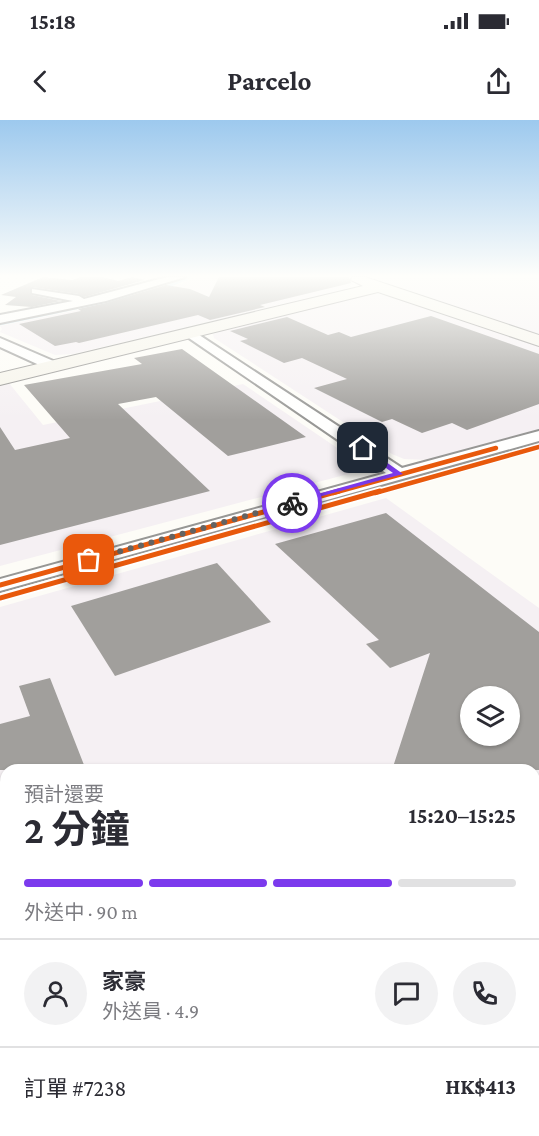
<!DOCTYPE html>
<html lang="zh-TW">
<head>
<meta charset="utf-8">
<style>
  :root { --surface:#fff; --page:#f2f2f3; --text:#2b2b33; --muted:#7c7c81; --line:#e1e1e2; --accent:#7c3aed }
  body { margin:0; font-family:"Crimson Pro","Noto Sans TC",serif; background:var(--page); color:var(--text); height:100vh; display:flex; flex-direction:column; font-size:22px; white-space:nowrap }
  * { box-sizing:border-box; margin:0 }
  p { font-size:20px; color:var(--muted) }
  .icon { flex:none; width:33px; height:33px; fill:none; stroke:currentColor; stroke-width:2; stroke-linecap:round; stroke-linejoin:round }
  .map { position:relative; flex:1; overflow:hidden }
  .panel { position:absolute; left:0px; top:644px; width:540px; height:374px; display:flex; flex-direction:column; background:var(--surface); border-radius:18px 18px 0 0; box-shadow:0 2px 4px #0004 }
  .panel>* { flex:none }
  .fabs { position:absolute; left:460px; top:566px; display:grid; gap:12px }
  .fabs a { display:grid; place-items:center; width:60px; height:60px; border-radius:50%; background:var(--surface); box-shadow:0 2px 4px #0004; font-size:30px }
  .pin { position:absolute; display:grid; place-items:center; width:51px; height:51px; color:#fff; margin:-26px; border-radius:12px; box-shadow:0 3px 9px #0006 }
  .courier { position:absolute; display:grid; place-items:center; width:60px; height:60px; margin:-30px; border:4px solid #7c3aed; border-radius:50%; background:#fff; color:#222; box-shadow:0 2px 8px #0007 }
  .overview em { font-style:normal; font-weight:700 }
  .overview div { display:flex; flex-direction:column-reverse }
  .overview { display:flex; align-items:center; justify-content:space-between; height:102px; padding:0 24px }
  h1 { font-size:39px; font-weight:700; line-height:45px }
  .bar { display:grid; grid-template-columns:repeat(4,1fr); gap:9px 6px; align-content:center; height:72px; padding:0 24px }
  .bar i { height:8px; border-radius:4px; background:var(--line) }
  .bar .on { background:var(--accent) }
  .bar p { grid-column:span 4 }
  .line { display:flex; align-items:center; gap:15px; padding:0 24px; border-top:2px solid var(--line) }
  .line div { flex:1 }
  .round { display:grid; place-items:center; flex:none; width:63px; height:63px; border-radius:32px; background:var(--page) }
  .status { display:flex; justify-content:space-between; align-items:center; height:42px; padding:0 30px; background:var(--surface); direction:ltr }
  .status svg { height:16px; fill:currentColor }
  header { display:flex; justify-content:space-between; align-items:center; height:78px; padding:0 24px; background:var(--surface); font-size:27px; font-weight:700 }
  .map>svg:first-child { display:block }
</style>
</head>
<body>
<div class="status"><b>15:18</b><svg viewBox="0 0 49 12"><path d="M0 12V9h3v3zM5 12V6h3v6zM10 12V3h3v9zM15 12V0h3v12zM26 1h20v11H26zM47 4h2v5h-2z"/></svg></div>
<header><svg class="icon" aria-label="back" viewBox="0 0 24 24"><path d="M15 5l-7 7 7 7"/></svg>Parcelo<svg class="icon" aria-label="share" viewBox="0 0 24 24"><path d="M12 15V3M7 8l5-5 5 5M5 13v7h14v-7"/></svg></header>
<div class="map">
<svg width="539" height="1016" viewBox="0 0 539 1016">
  <rect width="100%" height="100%" fill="#fdfcf7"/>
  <g fill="#f5f0f3" fill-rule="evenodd">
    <polygon points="198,157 336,157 353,164 345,169 73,234 55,235 0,212 2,209 0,206 141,177 166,170"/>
    <polygon points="370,157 539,157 539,214 534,213"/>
    <polygon points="371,173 386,175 539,226 539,309 428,340 404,339 392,334 214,218 213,214 225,210"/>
    <polygon points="9,263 43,305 243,264 355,340 359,348 352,353 0,446 0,266"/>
    <path d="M 386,378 L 539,488 L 539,764 L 534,763 L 534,650 L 6,650 L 6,778 L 0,781 L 0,487 ZM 471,576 L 510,576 L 510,615 L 471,615 Z"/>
    <polygon points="534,798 539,801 539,1016 0,1016 0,858 6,855 6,1011 534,1011"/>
  </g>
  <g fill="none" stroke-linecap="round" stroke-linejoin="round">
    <g stroke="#cde8f7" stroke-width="3">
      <polyline points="166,167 190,157"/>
      <polyline points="0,204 128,177"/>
    </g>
  </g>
  <g fill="#a19f9c" fill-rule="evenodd">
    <polygon points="43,157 72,160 81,157 103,157 118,161 132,157 145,160 84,177 79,174 32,167 30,169 32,175 61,181 32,187 5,185 16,177 1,175"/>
    <polygon points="219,157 349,157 351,163 260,185 265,187 210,200 198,195 79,223 76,222 55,226 19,204 81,191 78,189 106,183 166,165 190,169 209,177"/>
    <polygon points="431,196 539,234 539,284 467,310 452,303 422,313 392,299 382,302 314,268 347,259 302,238 284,243 240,221 248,219 230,211 287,197 328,215 339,212 351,217"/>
    <polygon points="182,229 306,317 228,336 156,277 118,284 210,371 0,425 0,307 15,330 70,318 24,265 142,244 134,238"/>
    <path d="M 386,393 L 539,512 L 539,650 L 392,650 L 430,533 L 390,548 L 366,524 L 379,520 L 275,424 ZM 471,576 L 510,576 L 510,615 L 471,615 Z"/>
    <polygon points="217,443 271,502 115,556 71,486"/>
    <polygon points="50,558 86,650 0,650 0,604 30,596 19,566"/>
  </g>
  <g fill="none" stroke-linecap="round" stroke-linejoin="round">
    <g stroke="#979795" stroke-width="4">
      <g id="street">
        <polygon points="167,157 185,157 106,181 0,203 0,195 73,181 32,173 32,169 79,176 84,179"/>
        <polygon points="190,209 402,348 539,311 539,321 0,471 0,459 386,353 186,216 186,210"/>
        <polygon points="0,218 58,243 60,246 58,249 48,249 0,227"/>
        <polygon points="6,802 6,833 0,835 0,804"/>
      </g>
    </g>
    <g stroke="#8e8d8b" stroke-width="2">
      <polygon id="secondary" points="352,157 365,157 539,215 539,226 378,172 0,265 0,253 363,166 351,160"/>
    </g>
    <use href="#street" fill="#fffffe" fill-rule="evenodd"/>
    <use href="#secondary" fill="#f6f4eb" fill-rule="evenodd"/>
    <g stroke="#fff" stroke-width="7">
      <g id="cycleway-far1">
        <polyline points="333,373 496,328"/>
        <polyline points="375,373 539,327"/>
      </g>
    </g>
    <g stroke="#fff" stroke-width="9">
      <g id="cycleway">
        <polyline points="0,465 339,371"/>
        <polyline points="0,478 380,371"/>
      </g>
    </g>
    <use href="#cycleway-far1" stroke="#e8590c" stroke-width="4.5"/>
    <use href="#cycleway" stroke="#e8590c" stroke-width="5"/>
  </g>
  <linearGradient id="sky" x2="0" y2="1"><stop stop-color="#9dc9ee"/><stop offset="0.52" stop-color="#fefefb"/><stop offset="1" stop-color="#fefefb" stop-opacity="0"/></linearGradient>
  <rect width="539" height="300" fill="url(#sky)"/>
  <polygon fill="#7c3aed" points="361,327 365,327 403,354 289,385 289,382 393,353 361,330"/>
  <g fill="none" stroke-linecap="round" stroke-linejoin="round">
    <polyline stroke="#646362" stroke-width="6" stroke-dasharray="0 10.8" points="89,440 292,383"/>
  </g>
</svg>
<div class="fabs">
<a><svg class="icon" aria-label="layers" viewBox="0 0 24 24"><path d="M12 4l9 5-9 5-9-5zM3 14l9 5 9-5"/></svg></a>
</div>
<div class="pin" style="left:89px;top:440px;background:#ea580c"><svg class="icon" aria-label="bag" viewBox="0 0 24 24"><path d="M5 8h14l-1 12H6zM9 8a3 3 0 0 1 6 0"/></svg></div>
<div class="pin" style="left:363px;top:328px;background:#1f2937"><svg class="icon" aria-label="home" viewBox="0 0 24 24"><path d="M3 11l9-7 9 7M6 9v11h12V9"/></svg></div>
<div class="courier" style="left:292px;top:383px"><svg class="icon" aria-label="bike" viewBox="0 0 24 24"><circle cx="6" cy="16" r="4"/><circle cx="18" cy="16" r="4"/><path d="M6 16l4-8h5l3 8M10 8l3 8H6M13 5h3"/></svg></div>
<section class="panel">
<div class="overview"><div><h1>2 分鐘</h1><p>預計還要</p></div><em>15:20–15:25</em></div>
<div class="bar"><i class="on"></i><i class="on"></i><i class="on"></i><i></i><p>外送中 · 90 m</p></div>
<div class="line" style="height:108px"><a class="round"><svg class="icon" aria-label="person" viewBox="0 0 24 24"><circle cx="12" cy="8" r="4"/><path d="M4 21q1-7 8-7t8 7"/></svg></a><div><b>家豪</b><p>外送員 · 4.9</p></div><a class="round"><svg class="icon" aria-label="chat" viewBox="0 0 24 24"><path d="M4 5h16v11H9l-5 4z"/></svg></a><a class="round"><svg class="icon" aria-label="phone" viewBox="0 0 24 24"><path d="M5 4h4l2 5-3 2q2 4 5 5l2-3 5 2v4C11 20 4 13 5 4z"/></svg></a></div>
<div class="line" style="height:78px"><div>訂單 #7238</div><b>HK$413</b></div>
</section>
</div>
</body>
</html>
